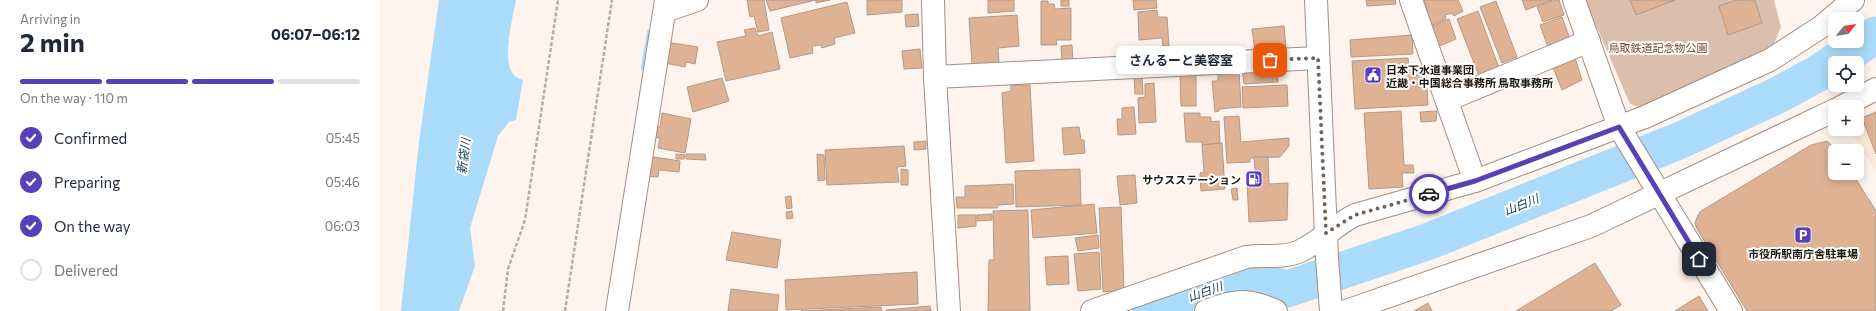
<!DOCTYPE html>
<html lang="en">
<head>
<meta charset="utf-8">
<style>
  :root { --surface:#fff; --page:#f2f2f3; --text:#1f2937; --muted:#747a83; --line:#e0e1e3; --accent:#5740b8 }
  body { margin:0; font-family:Commissioner,"Noto Sans JP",sans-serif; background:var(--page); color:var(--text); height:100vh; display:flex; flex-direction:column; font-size:15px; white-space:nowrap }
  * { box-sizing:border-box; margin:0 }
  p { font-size:13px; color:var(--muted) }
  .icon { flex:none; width:22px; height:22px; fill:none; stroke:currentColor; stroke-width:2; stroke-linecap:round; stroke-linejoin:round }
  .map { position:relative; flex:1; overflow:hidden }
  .details { display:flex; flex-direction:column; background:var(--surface); width:380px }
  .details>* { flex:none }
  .needle { width:26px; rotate:60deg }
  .controls { position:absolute; left:1448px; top:12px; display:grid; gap:8px }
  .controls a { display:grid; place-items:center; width:36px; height:36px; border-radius:6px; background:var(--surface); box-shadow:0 2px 10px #0003; font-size:20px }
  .pin { position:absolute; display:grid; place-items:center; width:34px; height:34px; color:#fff; margin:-17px; border-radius:8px; box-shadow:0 2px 6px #0006 }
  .courier { position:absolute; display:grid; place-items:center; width:40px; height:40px; margin:-20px; border:3px solid #5740b8; border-radius:50%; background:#fff; color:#222; box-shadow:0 1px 5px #0007 }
  .bubble { position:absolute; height:28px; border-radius:6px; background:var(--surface); box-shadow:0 2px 10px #0003; font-size:13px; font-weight:700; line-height:28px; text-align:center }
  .head em { font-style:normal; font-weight:700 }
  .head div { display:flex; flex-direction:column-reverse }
  .head { display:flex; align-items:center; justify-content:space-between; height:68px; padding:0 20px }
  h1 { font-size:26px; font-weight:700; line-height:30px }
  .bar { display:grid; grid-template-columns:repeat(4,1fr); gap:6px 4px; align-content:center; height:48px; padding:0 20px }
  .bar i { height:5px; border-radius:3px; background:var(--line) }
  .bar .selected { background:var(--accent) }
  .bar p { grid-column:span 4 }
  ol { padding:0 20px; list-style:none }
  li { display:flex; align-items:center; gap:12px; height:44px }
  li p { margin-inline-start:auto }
  li .icon { padding:4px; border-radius:50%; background:var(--accent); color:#fff; stroke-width:4 }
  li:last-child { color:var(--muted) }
  li i { width:22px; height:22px; border:2px solid var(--line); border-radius:50% }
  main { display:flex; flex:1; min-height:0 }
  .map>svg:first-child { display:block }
</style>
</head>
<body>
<main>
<section class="details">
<div class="head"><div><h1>2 min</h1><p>Arriving in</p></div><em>06:07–06:12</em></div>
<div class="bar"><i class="selected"></i><i class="selected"></i><i class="selected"></i><i></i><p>On the way · 110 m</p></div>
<ol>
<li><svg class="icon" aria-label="check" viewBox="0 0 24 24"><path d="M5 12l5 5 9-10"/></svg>Confirmed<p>05:45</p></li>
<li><svg class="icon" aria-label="check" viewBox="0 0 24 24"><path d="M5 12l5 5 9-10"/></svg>Preparing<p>05:46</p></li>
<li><svg class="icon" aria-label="check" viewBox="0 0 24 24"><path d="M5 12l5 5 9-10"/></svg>On the way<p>06:03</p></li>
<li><i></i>Delivered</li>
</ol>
</section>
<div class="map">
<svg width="1496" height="311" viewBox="0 0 1496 311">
  <rect width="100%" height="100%" fill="#fef4ed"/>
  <polygon fill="#f9ead7" points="1496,110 1496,171 1469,129 1477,129 1477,119"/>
  <polygon fill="#dbbeab" points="1205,0 1394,0 1401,27 1393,46 1261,108 1250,104"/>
  <path fill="#abdbfa" d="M 59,0 L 136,0 C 133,18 120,62 135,76 C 137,78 141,79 143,80 L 136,120 L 129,122 L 118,136 L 90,228 L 95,266 L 79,311 L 21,311 L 39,142 Z"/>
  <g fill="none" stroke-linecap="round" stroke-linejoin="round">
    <polyline stroke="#abdbfa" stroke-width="6" points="264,68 270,32"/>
    <polyline stroke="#abdbfa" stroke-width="37" points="771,311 864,277 907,289 1047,242 1301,140 1398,95 1437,74 1496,35"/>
  </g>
  <g fill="#dfb294" stroke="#b19a8a">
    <polygon points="367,0 384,0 389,30 378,32 374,16 370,17"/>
    <polygon points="386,0 450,0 436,3 436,0 390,11"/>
    <polygon points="487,0 522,0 522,12 487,15"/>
    <polygon points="608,0 634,0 634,11 608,13"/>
    <rect x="681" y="0" width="8" height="6"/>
    <polygon points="753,0 776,0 777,8 754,10"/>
    <polygon points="986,0 1015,0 1016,4 987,6"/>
    <polygon points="1044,0 1078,0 1083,11 1074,16 1072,13 1065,15 1066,19 1048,27 1043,13 1048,10"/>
    <polygon points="1142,0 1172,0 1146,10"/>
    <polygon points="1175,0 1179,0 1184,15 1163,22 1157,7"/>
    <polygon points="1250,0 1295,0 1256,15"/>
    <polygon points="1357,0 1375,0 1382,23 1348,35 1339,6"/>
    <polygon points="661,1 668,1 668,4 674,4 675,9 691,8 691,40 676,40 677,45 661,45"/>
    <polygon points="1116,1 1137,57 1122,63 1100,7"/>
    <polygon points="467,2 475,33 454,38 455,44 442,48 441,45 432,46 433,53 410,58 401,18"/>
    <polygon points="777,10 778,17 787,17 789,46 783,46 782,38 759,40 758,12"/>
    <polygon points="1098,11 1119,68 1099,76 1077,19"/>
    <polygon points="538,14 539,26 526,27 525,15"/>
    <polygon points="637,15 639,46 618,48 619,63 592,64 589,18"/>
    <polygon points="1182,17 1191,42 1169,50 1160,25"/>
    <polygon points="1069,19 1076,39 1055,48 1049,28"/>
    <polygon points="904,26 906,48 875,52 872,29"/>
    <polygon points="375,28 378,36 392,32 400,69 346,81 337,42 366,36 364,30"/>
    <polygon points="1032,35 1033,54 971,57 970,40"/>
    <polygon points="286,42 318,47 315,64 306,62 305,67 285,63"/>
    <polygon points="692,45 693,61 682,62 681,46"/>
    <polygon points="540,49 542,68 524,69 522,51"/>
    <polygon points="1028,58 1029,67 1035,67 1035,73 1046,72 1048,105 975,109 972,61"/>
    <polygon points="1195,58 1202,80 1182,90 1173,67"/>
    <polygon points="896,66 898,82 864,84 862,68"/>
    <polygon points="859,70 861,107 839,109 839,111 835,112 832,81 838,81 838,72"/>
    <polygon points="816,73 816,106 801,106 800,74"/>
    <polygon points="762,75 763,94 755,94 754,76"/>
    <polygon points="342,78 349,101 313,112 307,87"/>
    <polygon points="774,83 776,122 759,123 758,98 765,97 765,84"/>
    <polygon points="631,85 650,85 654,161 626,163 622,93 631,91"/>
    <polygon points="907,85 908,106 863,108 862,87"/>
    <polygon points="754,107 756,134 738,135 737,119 742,119 742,108"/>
    <polygon points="1021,111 1024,165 1033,165 1034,173 1022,173 1023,187 989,189 984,113"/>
    <polygon points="1057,111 1056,121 1041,122 1040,112"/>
    <polygon points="1496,112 1496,154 1482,118"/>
    <polygon points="282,113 311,119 305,153 278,148 280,138 274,137 276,126 280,127"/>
    <polygon points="804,113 820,113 820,117 831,117 831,122 839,121 840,143 822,145 822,142 806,142"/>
    <polygon points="859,116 861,142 909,138 909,146 900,157 870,158 870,162 847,163 844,117"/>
    <polygon points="699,127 701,140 704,140 705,153 684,155 682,128"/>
    <polygon points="546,141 546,149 534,150 534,142"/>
    <polygon points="1447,141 1458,151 1455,151 1455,173 1472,173 1496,211 1496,311 1367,311 1317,229 1315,223 1318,215 1321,211 1431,145"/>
    <polygon points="842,143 845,189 821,191 820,173 824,172 822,145"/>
    <polygon points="524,146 526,166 517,167 519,182 447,185 445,150"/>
    <polygon points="296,154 305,155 304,159 296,159"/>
    <polygon points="306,154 325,154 326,160 306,159"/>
    <polygon points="437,154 444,155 445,180 438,181"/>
    <polygon points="267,156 300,161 299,172 279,170 278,177 265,176"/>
    <polygon points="874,157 888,157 889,184 908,183 907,220 869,222 867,182 876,181"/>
    <polygon points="521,169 528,170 528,185 521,185"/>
    <polygon points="700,169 701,205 636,207 635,171"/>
    <polygon points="755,175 757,203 740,205 737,176"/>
    <polygon points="633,184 634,204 618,205 617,208 577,208 576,197 585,197 585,186"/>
    <polygon points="857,188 858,200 853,200 851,189"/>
    <polygon points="411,196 412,208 407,209 405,197"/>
    <polygon points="714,204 717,233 653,238 651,210"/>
    <polygon points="741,207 744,290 723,292 719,208"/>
    <polygon points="648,210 650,311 608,311 609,260 614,260 613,211"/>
    <polygon points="412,211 413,218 407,219 406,212"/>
    <polygon points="612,214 612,220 597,221 597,215"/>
    <polygon points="578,215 596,215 596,226 578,228"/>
    <polygon points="352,232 401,240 397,268 346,260"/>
    <polygon points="718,235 719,248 698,251 695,238"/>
    <polygon points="719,252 721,289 698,291 694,254"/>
    <polygon points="688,256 689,284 667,285 665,257"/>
    <polygon points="1215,263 1241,305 1231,311 1136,311"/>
    <polygon points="537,272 538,304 406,310 405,280"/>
    <polygon points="351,289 399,295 397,311 348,311"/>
    <polygon points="1319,296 1328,311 1295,311"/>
    <polygon points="1048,303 1052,311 1034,311"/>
    <polygon points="550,306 551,311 506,311 506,310"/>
    <polygon points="501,307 502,311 421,311"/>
  </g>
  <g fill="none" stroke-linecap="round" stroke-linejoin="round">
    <g stroke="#a48d7e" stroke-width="24">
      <g id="minor">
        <polyline points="553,0 555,77 569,311"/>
        <polyline points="1031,0 1095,181"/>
        <polyline points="1194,0 1239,127 1351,311"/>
        <polyline points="285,11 317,0"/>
        <polyline points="555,77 938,58"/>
        <polyline points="1067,100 1209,41"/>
        <polyline points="1461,107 1496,89"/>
        <polyline points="237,311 286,0"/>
        <path d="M 712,311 L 866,257 C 883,254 901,259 918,252 C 937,244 955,225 975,215 L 1095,181 L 1265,117 L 1390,60 L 1441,27 L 1473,0"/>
        <path d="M 826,311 C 855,300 867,298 896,311"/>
        <polyline points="966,311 1211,226 1455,110"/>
      </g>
    </g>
    <g stroke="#a48d7e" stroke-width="24">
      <polyline id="major" points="936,0 947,258 951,311"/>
    </g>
    <g stroke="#b6ada6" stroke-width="2.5" stroke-dasharray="4 2" stroke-linecap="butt">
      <polyline points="123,311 128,269 145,220 178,0"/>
      <polyline points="185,311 232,0"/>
    </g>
    <use href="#minor" stroke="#fff" stroke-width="22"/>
    <use href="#major" stroke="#fff" stroke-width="22"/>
  </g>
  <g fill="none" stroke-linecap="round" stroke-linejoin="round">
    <polyline stroke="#6d645d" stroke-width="4" stroke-dasharray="0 7.2" points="890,60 938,58 946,233 975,215 1049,194"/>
    <polyline stroke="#5740b8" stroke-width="5" points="1049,194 1095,181 1239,127 1319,259"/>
  </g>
  <defs>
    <g id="civic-square" transform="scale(0.9)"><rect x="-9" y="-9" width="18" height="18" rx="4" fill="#5740b8" stroke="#fff"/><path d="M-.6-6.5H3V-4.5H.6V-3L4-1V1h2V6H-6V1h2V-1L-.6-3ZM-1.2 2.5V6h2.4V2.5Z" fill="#fff"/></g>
    <g id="fuel-square" transform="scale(0.9)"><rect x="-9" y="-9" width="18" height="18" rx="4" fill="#5740b8" stroke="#fff"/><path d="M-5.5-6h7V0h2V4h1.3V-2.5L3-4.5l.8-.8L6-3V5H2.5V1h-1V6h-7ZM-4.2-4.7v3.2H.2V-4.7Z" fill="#fff"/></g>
    <g id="parking-square" transform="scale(0.9)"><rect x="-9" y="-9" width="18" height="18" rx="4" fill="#5740b8" stroke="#fff"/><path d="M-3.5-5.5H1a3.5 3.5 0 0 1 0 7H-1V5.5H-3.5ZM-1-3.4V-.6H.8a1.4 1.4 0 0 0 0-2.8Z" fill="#fff"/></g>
  </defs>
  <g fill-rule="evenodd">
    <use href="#civic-square" x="993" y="75"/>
    <use href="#fuel-square" x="874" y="179"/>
    <use href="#parking-square" x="1423" y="235"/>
  </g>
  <g text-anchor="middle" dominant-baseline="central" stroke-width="4" stroke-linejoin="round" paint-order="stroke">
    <g font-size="11" fill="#7b4415" stroke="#fff">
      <text x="1278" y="47">鳥取鉄道記念物公園</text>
    </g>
    <g font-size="11" font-weight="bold" fill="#1f1610" stroke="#fff" text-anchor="start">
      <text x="1006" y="69">日本下水道事業団<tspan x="1006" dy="13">近畿・中国総合事務所 鳥取事務所</tspan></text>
      <text x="861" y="179" text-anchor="end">サウスステーション</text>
      <text x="1423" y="253" text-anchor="middle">市役所駅南庁舎駐車場</text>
    </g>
    <g font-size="12" font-style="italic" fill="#143b51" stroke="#fff">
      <text transform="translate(83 156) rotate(-83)">新袋川</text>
      <text transform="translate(1141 204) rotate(-22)">山白川</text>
      <text transform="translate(825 291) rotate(-20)">山白川</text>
    </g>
  </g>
</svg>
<div class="controls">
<a><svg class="needle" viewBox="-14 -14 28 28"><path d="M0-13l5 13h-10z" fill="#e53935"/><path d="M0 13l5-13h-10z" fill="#747a83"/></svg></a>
<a><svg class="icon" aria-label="locate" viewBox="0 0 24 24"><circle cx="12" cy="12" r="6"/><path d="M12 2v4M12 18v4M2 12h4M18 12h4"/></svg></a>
<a>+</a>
<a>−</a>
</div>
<div class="pin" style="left:890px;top:60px;background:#ea580c"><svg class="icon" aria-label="bag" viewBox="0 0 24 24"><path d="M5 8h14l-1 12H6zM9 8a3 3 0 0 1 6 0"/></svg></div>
<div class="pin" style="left:1319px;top:259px;background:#1f2937"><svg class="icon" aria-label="home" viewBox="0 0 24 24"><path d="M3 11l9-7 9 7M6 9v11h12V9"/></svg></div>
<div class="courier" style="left:1049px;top:194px"><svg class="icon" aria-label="car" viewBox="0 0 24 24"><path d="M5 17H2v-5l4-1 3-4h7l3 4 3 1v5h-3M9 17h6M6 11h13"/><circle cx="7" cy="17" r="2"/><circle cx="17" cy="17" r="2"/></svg></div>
<div class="bubble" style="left:736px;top:46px;width:130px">さんるーと美容室</div>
</div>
</main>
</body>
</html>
